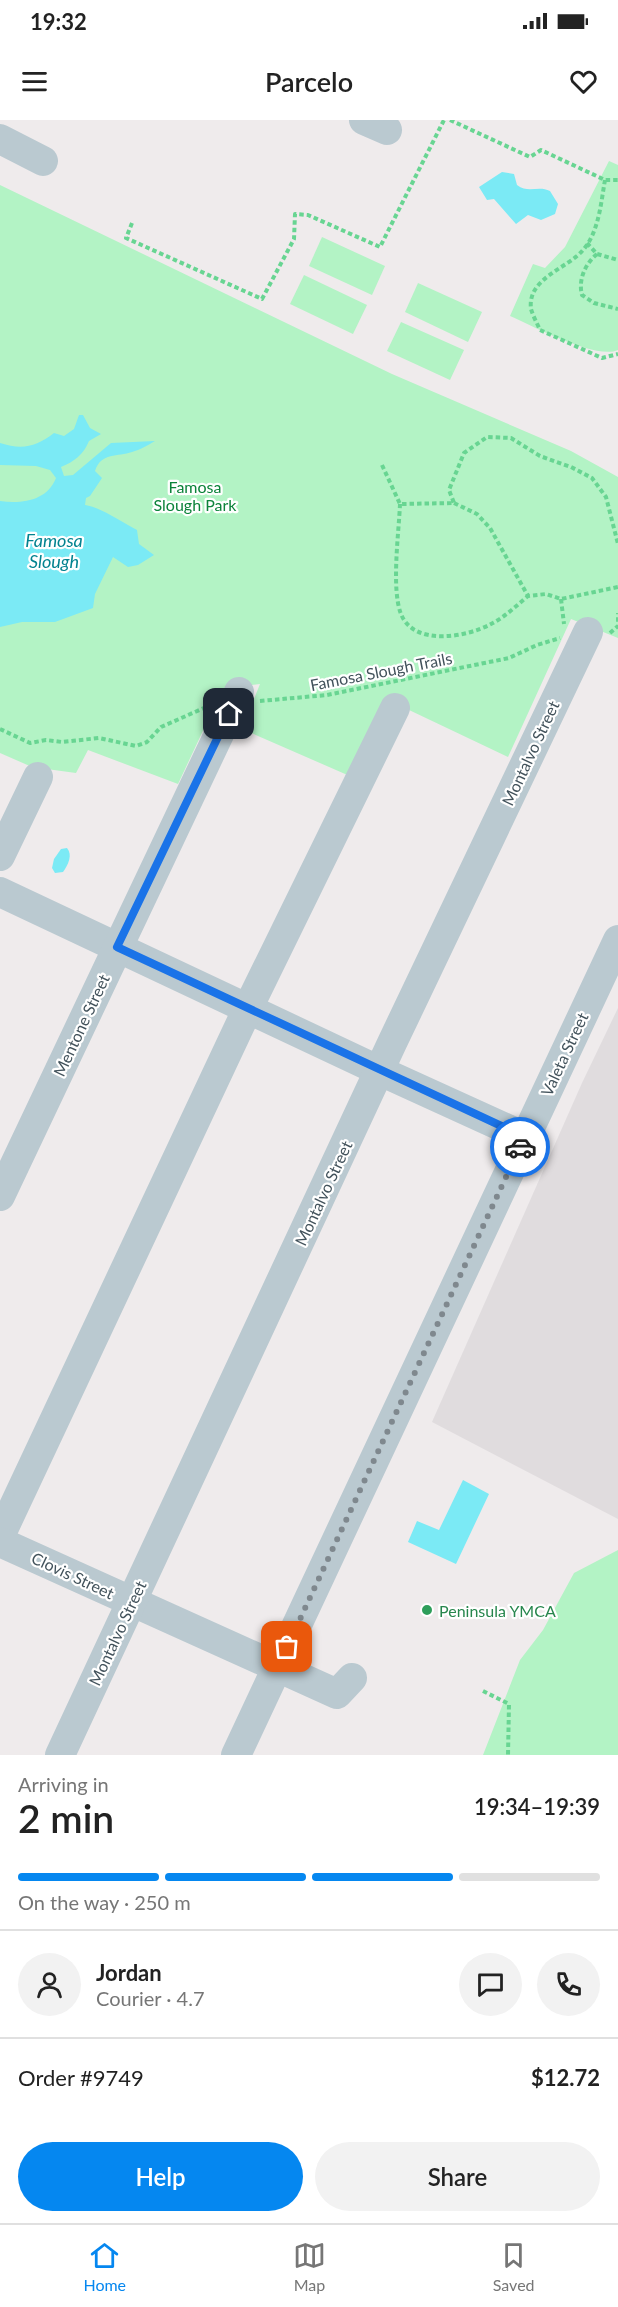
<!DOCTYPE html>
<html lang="en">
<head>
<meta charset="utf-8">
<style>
  :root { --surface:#fff; --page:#f2f2f2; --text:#222; --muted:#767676; --line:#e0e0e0; --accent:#0587f0 }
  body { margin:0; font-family:Lato,sans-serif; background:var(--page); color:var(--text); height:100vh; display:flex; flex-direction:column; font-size:22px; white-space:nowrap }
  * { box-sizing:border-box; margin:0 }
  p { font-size:20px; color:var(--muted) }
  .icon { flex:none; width:33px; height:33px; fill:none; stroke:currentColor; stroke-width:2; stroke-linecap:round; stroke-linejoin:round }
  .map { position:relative; height:1635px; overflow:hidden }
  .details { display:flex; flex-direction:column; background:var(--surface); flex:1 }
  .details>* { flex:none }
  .pin { position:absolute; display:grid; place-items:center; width:51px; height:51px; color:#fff; margin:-26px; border-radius:12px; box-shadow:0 3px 9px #0006 }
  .courier { position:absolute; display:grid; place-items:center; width:60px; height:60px; margin:-30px; border:4px solid #1a73e8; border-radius:50%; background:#fff; color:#222; box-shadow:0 2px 8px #0007 }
  .overview em { font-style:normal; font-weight:600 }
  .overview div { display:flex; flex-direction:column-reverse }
  .overview { display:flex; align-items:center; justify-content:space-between; height:102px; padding:0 18px }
  h1 { font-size:39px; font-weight:600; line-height:45px }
  .bar { display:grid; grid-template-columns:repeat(4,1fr); gap:9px 6px; align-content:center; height:72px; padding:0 18px }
  .bar i { height:8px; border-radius:4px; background:var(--line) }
  .bar .on { background:var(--accent) }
  .bar p { grid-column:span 4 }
  .line { display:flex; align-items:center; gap:15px; padding:0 18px; border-top:2px solid var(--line) }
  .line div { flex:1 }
  .round { display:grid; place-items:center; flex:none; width:63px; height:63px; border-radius:32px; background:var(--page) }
  .cta { display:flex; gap:12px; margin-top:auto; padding:12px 18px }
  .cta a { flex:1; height:69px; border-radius:36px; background:var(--accent); color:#fff; font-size:24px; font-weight:600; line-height:69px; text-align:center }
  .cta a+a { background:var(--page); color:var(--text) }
  .status { display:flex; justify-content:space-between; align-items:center; height:42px; padding:0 30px; background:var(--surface); direction:ltr }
  .status svg { height:16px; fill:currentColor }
  header { display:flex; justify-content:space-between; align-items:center; height:78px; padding:0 18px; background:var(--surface); font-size:27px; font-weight:600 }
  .dock { display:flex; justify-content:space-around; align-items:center; height:84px; border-top:2px solid var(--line); background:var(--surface); font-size:16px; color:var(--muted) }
  .dock a { display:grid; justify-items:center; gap:3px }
  .dock .on { color:var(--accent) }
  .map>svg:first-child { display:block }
</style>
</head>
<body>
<div class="status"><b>19:32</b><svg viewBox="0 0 49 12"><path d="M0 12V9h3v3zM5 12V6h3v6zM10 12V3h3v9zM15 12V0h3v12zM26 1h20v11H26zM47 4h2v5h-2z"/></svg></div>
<header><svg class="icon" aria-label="menu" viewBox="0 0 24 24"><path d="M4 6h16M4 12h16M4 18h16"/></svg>Parcelo<svg class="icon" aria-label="heart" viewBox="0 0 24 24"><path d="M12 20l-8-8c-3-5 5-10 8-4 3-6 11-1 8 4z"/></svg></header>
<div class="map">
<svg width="618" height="1635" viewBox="0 0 618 1635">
  <rect width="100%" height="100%" fill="#efebec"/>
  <polygon fill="#e0dcde" points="618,888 618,1399 432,1302 582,963"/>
  <g fill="#b3f3c5">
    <path d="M 609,41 L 618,45 L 618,230 C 596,240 533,206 510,196 L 533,144 L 545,148 L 565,127 Z"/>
    <polygon points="0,65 392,254 571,331 618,357 618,518 571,499 508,637 388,580 352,657 242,609 260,564 223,568 178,664 88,630 76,653 32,647 0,633"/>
    <polygon points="322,117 385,146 372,175 309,146"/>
    <polygon points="304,155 367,185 353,214 290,184"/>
    <polygon points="418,163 482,192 468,222 405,192"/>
    <polygon points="401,202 464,230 450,260 387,231"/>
    <polygon points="618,1430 618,1635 483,1635 520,1540 543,1510 574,1453"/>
  </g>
  <g fill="#7beaf5">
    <path d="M 502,52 L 514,54 L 517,65 C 529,74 538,65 550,71 L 558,84 L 555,94 L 541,100 L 528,95 L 516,104 L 494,79 L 487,80 L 479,67 Z"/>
    <path d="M 79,295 L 83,295 L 90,308 L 101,314 L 89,321 C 83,335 75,341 61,347 L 64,356 L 73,355 L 111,323 L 155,321 C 148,325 140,330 132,332 C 118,337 101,332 95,351 L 102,358 L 90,376 L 86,378 L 85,385 C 100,387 122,402 137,410 L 139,424 L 154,435 L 138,445 L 128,447 L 113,437 L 95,474 L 93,488 L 55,502 L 22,502 L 0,507 L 0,381 C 22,384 47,381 56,358 L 50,350 L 36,346 L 0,345 L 0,323 C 22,330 36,327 54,313 L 64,316 L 74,309 Z"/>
    <path d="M 67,728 C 73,735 68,745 63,752 L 55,753 L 52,748 L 54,739 L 61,729 Z"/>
    <polygon points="463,1360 489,1374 456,1444 408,1422 417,1401 439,1410"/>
  </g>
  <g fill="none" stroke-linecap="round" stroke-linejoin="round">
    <g stroke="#68d592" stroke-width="4" stroke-dasharray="4.5 3" stroke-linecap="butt">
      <polyline points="450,0 530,37 541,30 605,60 618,60"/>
      <path d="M 605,60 C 601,82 599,112 583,130 C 567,149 527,158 531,189 C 533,196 537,203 540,210 L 602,238 L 618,234"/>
      <polyline points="132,103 126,118 262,179 294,119 295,94 308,95 380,127 444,0"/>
      <polyline points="587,123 597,134 618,140"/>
      <path d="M 597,134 C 585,144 578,160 582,175 L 594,183 L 618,189"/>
      <polyline points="382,345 400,384 454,383 449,370 464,333 487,317 511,318 540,336 571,347 592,358 606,377 618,424"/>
      <polyline points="454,383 477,394 490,408 528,476 546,474 561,479 618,467"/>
      <path d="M 400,384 C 399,411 391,469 401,494 C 414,527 467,517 491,504 C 505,497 516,486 528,476"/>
      <polyline points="561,479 564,504"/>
      <polyline points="610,513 618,506 618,493"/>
      <polyline points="260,581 327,575 509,538 537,525 560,518"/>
      <polyline points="0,609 30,623 46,620 62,622 99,618 136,626 147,622 161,607 204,588"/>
      <polyline points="483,1571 509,1584 508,1635"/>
    </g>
    <g stroke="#bac9d0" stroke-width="30">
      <polyline points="364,0 387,10"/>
      <polyline points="0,19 43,41"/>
      <polyline points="0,736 38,657"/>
      <polyline points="0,772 380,951 525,1017"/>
      <polyline points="0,1076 239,572"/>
      <polyline points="0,1416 248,888 395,588"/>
      <polyline points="0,1422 337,1574 352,1558"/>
      <polyline points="60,1635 392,923 588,512"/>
      <polyline points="236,1635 618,820"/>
    </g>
  </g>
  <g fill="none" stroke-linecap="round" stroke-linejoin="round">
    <polyline stroke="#7f888e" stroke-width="6" stroke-dasharray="0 10.8" points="287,1527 520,1027"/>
    <polyline stroke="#1a73e8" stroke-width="8" points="229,594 117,827 525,1017 520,1027"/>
  </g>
  <circle fill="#2e9e5b" stroke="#fff" stroke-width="2" cx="427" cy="1490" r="6"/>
  <g text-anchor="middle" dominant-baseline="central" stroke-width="4.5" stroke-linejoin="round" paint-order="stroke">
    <g font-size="16" fill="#0c833a" stroke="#fff">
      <text x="195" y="366">Famosa<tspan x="195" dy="18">Slough Park</tspan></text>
    </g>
    <g font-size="16" fill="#42525b" stroke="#fff">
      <text transform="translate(381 551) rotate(-11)">Famosa Slough Trails</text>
      <text transform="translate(530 633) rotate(-65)">Montalvo Street</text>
      <text transform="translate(81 905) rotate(-65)">Mentone Street</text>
      <text transform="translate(564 934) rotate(-65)">Valeta Street</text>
      <text transform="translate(323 1073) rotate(-65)">Montalvo Street</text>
      <text transform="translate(73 1455) rotate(25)">Clovis Street</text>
      <text transform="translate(117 1513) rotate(-65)">Montalvo Street</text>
    </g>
    <g font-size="16" fill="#27864d" stroke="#fff" text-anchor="start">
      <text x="439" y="1490">Peninsula YMCA</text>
    </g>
    <g font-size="18" font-style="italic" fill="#038390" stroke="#fff">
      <text x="54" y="420">Famosa<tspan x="54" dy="21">Slough</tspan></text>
    </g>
  </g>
</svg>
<div class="pin" style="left:287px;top:1527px;background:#ea580c"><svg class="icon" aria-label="bag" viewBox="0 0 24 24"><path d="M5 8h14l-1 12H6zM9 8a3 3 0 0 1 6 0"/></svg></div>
<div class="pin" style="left:229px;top:594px;background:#1f2937"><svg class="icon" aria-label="home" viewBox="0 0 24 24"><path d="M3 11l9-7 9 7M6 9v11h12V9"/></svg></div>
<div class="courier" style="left:520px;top:1027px"><svg class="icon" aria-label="car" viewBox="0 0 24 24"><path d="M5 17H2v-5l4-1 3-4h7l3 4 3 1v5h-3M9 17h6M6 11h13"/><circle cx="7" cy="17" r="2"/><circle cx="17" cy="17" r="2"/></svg></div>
</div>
<section class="details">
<div class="overview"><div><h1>2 min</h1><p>Arriving in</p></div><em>19:34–19:39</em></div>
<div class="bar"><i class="on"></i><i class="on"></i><i class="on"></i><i></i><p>On the way · 250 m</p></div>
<div class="line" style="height:108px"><a class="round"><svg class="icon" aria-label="person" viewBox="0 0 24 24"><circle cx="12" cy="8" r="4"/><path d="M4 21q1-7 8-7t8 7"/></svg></a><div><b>Jordan</b><p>Courier · 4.7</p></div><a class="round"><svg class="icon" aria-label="chat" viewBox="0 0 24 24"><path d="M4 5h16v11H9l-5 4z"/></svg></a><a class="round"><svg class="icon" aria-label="phone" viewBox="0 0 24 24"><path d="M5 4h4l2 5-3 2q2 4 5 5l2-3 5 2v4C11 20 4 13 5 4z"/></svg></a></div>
<div class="line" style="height:78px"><div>Order #9749</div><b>$12.72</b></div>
<div class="cta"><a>Help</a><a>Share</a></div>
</section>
<nav class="dock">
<a class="on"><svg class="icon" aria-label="home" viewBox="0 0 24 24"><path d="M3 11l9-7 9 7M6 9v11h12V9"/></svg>Home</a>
<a><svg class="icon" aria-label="map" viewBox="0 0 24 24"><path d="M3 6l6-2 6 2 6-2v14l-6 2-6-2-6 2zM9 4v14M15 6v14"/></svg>Map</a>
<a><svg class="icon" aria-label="saved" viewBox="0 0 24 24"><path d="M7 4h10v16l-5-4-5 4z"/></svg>Saved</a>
</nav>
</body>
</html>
